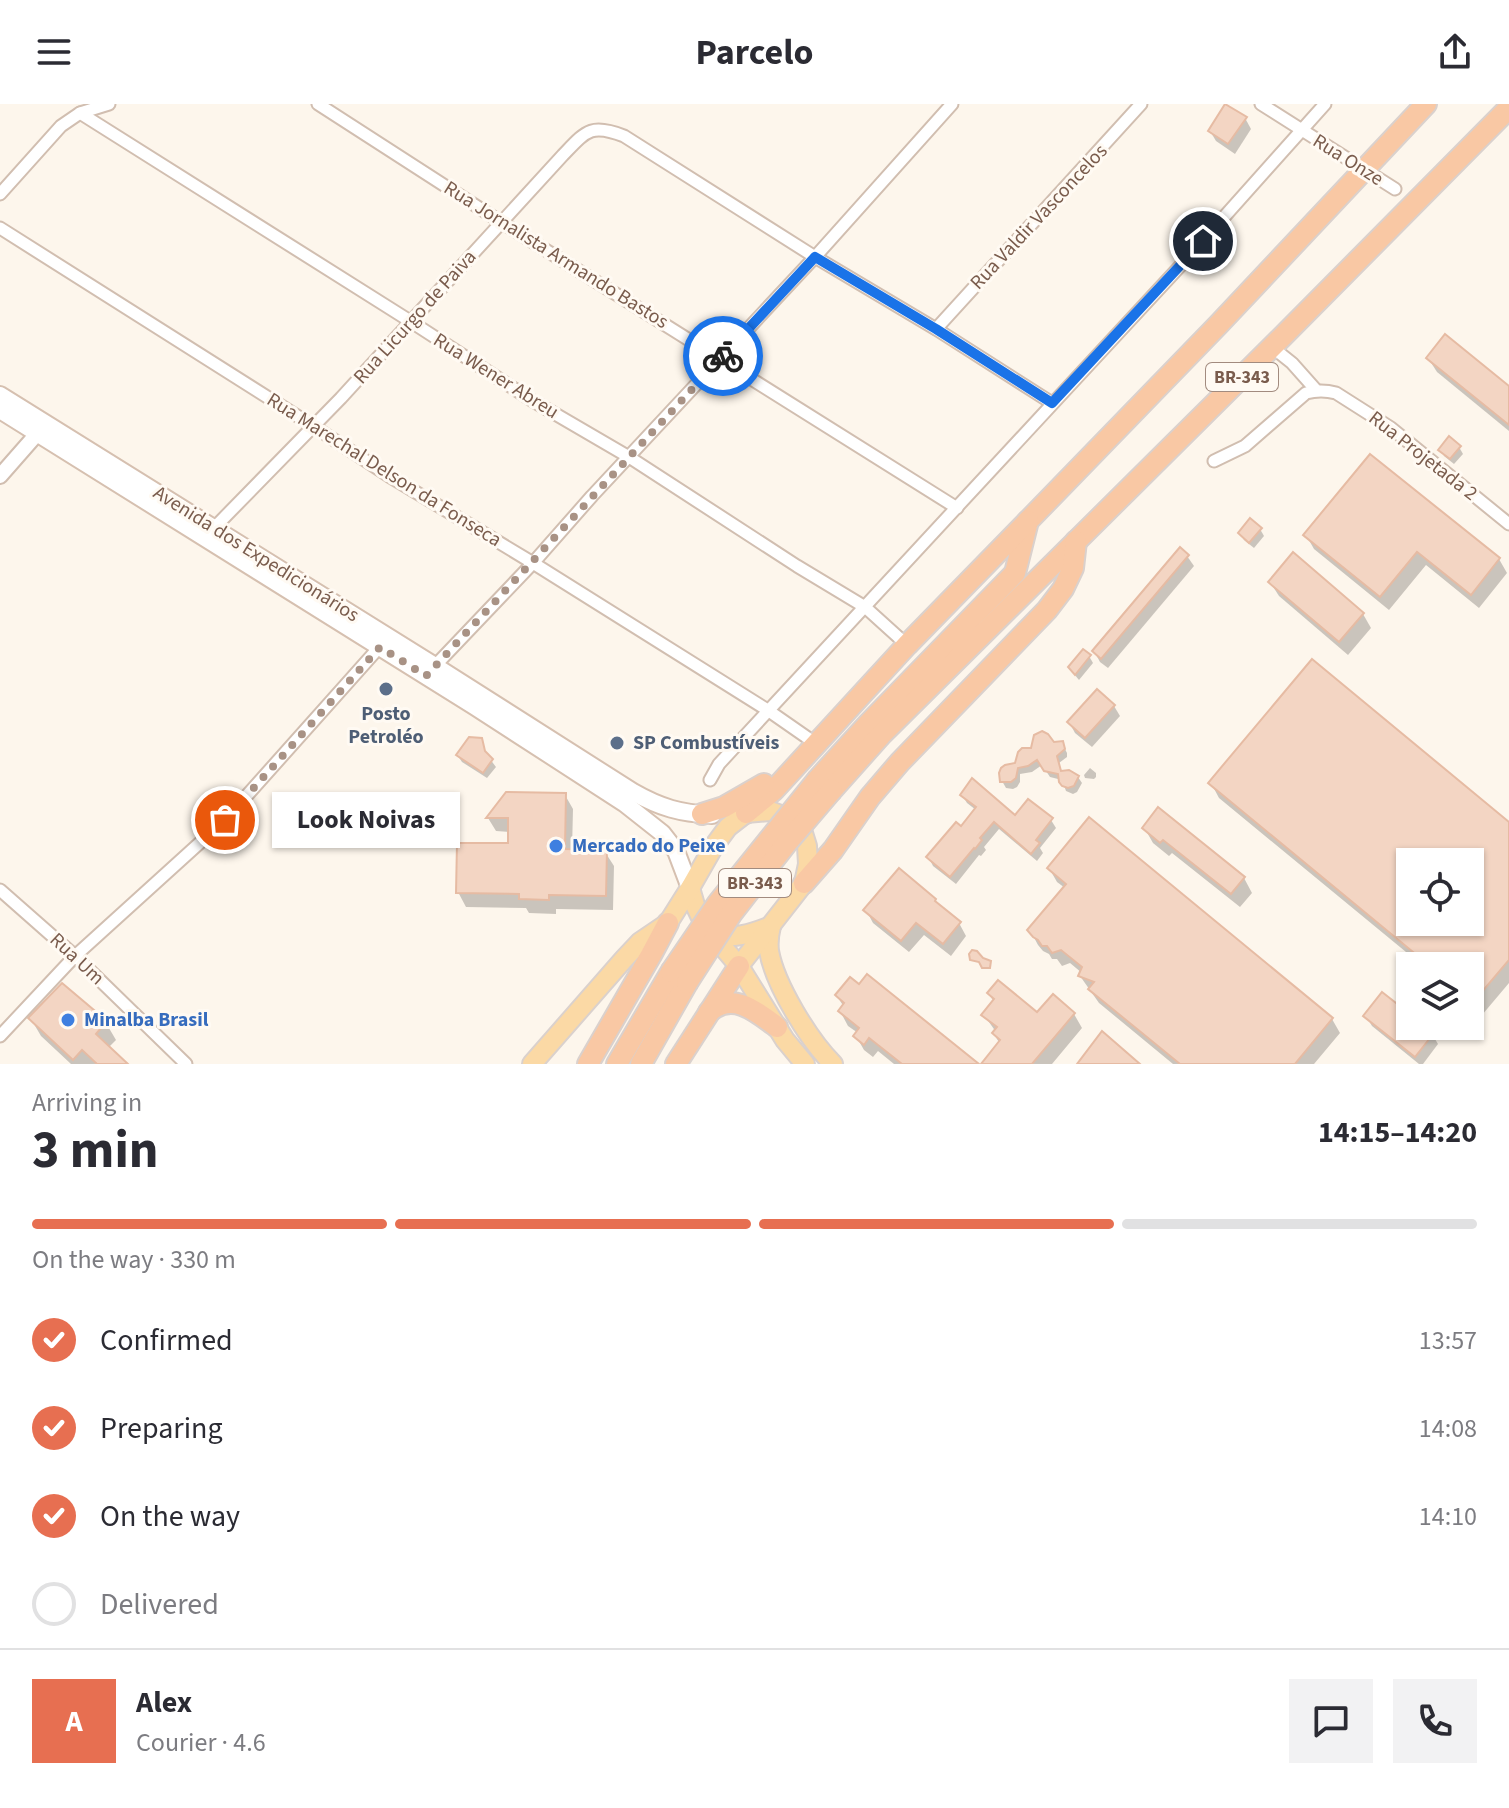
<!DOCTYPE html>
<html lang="en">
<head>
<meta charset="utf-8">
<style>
  :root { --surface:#fff; --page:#f2f2f3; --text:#2b2b33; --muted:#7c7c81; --line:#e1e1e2; --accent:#e76f51 }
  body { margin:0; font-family:"Source Sans 3",sans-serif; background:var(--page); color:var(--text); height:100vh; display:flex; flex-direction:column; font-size:30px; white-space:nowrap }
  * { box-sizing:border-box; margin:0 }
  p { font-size:26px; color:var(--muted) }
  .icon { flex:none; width:44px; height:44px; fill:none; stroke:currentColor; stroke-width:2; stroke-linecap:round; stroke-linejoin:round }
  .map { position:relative; height:960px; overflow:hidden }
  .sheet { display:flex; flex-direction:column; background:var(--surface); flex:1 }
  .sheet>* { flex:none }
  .fabs { position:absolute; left:1396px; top:744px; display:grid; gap:16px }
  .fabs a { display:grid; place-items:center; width:88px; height:88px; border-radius:0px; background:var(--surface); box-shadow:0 2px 6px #0004; font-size:40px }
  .pin { position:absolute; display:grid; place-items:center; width:68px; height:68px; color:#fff; margin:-34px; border:4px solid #fff; border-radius:50%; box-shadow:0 2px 8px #0007 }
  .courier { position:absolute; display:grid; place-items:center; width:80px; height:80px; margin:-40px; border:6px solid #1a73e8; border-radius:50%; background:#fff; color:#222; box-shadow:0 2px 10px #0007 }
  .bubble { position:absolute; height:56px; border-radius:0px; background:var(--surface); box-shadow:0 2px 6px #0004; font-size:26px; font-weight:700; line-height:56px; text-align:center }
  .head em { font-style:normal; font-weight:700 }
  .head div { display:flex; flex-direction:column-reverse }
  .head { display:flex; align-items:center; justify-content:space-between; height:136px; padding:0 32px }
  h1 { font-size:52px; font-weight:700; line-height:60px }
  .bar { display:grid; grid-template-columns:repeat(4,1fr); gap:12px 8px; align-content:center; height:96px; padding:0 32px }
  .bar i { height:10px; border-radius:6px; background:var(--line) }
  .bar .on { background:var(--accent) }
  .bar p { grid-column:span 4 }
  .line { display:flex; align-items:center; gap:20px; padding:0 32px; border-top:2px solid var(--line) }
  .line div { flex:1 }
  .round { display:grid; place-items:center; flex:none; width:84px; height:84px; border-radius:0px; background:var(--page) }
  ol { padding:0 32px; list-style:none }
  li { display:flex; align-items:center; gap:24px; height:88px }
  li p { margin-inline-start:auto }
  li .icon { padding:8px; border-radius:50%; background:var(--accent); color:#fff; stroke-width:4 }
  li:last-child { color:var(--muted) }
  li i { width:44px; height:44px; border:4px solid var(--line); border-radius:50% }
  header { display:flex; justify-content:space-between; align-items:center; height:104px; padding:0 32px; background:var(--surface); font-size:36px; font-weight:700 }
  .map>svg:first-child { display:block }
</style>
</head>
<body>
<header><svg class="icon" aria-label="menu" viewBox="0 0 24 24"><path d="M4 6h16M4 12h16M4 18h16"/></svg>Parcelo<svg class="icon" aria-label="share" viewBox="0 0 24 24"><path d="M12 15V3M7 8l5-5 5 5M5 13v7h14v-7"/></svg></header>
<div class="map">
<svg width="1509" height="960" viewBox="0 0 1509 960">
  <rect width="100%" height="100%" fill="#fdf6ec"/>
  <g fill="#0003" fill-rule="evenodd">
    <polygon points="1245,14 1251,25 1235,50 1216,37 1210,27"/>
    <polygon points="1428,254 1509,284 1509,327 1437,268"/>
    <polygon points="1459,343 1463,350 1454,360 1444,352 1441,346"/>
    <polygon points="1260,425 1264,432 1254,444 1244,436 1240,429"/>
    <polygon points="1306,431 1499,455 1507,469 1479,504 1426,461 1389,506 1314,445"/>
    <polygon points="1187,452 1194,462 1108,564 1100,558 1094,547"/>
    <polygon points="1270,478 1363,510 1371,524 1348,551 1279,492"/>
    <polygon points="1089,552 1093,559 1079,576 1074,570"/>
    <polygon points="1114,602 1120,612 1092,643 1075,629 1069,618"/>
    <polygon points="480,636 487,651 496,663 487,674 462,658 458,652"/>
    <polygon points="1062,639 1067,649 1067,653 1059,659 1062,669 1078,673 1082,679 1077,688 1073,690 1066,687 1062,676 1050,673 1042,661 1032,668 1020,670 1020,678 1017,683 1013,685 1006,684 1002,677 1016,661 1053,640"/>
    <polygon points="1090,664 1096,669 1096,673 1094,675 1085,674 1084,671"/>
    <path d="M 1211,679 L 1509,720 L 1509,879 L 1482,911 L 1470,901 L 1470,862 L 1423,862 L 1219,694 ZM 1410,758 L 1470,758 L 1470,818 L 1410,818 Z"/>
    <polygon points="565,691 573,705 572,747 605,748 614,762 613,806 556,805 556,810 529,809 526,804 466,803 458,788 510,741 510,728 496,727 488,714"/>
    <polygon points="962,691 1016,714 1051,716 1056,724 1040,744 1043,749 1037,757 999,725 984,743 986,746 981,752 979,751 956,780 933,762 929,754 961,725 976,706 967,699"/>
    <polygon points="1145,725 1244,774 1252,789 1240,803 1172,749 1169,752 1153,739"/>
    <polygon points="1049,764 1332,915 1340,929 1314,960 1173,960 1099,899 1080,872 1082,869 1070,859 1062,862 1057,855 1052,855 1049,850 1043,847 1038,841 1030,826 1065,784 1057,778"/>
    <polygon points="935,796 938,803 959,819 966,832 951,852 924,831 909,848 873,819 866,806"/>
    <polygon points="989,890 1038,911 1074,910 1082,924 1052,960 983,960 1000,940 994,930 996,928 984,911 994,898"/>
    <polygon points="837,892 976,960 894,960 878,947 873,953 864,946 856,932 858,929 848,922 840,907 844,903"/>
    <polygon points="1366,912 1410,912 1410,922 1422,922 1432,930 1438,940 1423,960 1419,960 1372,922"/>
    <polygon points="31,915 106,919 116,936 108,944 125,960 71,960 41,932"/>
  </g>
  <g fill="#f3d5c3" stroke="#e6bba3" stroke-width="2" fill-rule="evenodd">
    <polygon points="1225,0 1247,13 1228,40 1208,27"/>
    <polygon points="1445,230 1509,282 1509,321 1426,254"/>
    <polygon points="1449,332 1461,342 1450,355 1438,346"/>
    <polygon points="1370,350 1500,454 1471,491 1417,448 1380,493 1303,431"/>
    <polygon points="1250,414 1262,424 1249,439 1238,429"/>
    <polygon points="1180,443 1189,451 1101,555 1092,547"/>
    <polygon points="1293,448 1364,509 1339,538 1268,478"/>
    <polygon points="1083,545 1091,551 1075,571 1068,563"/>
    <path d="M 1312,555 L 1509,718 L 1509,856 L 1470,902 L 1470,862 L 1430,862 L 1208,679 ZM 1410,758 L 1470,758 L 1470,818 L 1410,818 Z"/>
    <polygon points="1097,585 1115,601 1085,634 1067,618"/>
    <polygon points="1042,627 1048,630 1054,638 1063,637 1065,645 1057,652 1061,667 1069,666 1079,672 1074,682 1068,684 1062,682 1059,678 1058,670 1044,667 1037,656 1028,662 1018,664 1016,674 1011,678 1000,678 999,669 1001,664 1005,661 1015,659 1018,648 1022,644 1031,644 1034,631"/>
    <polygon points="469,633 482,634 485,647 493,655 483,669 456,651"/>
    <polygon points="972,674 1015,711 1028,695 1053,714 1036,736 1040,739 1031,750 994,718 980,734 982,736 975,745 974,744 950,773 926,753 956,718 961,722 976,703 960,691"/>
    <polygon points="506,688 566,689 565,745 607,746 606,792 549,791 549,796 519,795 519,790 456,789 457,739 508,739 508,714 486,714"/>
    <polygon points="1158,703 1245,773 1231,790 1163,736 1160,739 1142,724"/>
    <polygon points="1089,713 1333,914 1295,960 1180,960 1088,885 1094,878 1078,872 1082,863 1061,846 1052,849 1047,842 1042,842 1038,836 1033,833 1027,826 1066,780 1047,764"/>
    <polygon points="899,764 936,795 935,797 961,818 943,840 916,819 901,837 863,806"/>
    <polygon points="972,846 977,847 983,854 991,857 990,864 982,864 979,858 970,856 969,850"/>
    <polygon points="867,870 979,960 902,960 869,934 864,941 853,932 859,924 838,907 844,899 835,891 850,873 859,880"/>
    <polygon points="998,876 1037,908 1053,890 1075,909 1032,960 981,960 1000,936 992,929 997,923 981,911 994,895 987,889"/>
    <polygon points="62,879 107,917 96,930 128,960 97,960 82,946 73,956 28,914"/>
    <polygon points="1382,888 1410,910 1410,922 1426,922 1434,929 1415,953 1363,912"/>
    <polygon points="1102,927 1140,960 1077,960"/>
  </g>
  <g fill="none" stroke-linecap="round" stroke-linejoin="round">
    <g stroke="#d1beb0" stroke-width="15">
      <g id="minor">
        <polyline points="318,0 501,118 957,404"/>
        <polyline points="1261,0 1395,85"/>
        <polyline points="80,9 410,217 533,297 629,353 797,462 865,503 907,541"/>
        <polyline points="0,90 61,22 80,9 109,0"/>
        <polyline points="0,124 313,322 389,372 533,459 769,607 815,639"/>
        <polyline points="936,225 1141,0"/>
        <polyline points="1272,243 1292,259 1316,286"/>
        <path d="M 1214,357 L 1245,342 L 1306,289 C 1317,286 1325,286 1336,289 L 1391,324 L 1509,420"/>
        <path d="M 214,424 L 341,294 L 563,51 C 586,27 591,19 624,32 L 815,153 L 936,225 L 1052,299"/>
        <polyline points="432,565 533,459 592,392 815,153 952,0"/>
        <polyline points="710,676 719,660 731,647 1183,159 1325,0"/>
        <polyline points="0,786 75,852 186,960"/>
        <polyline points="0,932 75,852 225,716 383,539"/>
      </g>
    </g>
    <g stroke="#d1beb0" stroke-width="18">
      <polyline id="tertiary" points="0,372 43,323"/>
    </g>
    <g stroke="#d6c0b0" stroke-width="20">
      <g id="secondary">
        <path d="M 0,291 L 435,562 L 633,688 C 661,704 680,709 712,711"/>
        <polyline points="0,306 474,602 624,699 662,729 676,747 690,784"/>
      </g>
    </g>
    <g stroke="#dad1cd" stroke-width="22">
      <g id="primary">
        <polyline points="690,784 695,801 705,822 739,862 785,936 805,960"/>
        <path d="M 771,822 C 769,830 768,838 769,847 C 775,881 809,936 833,960"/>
        <path d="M 713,831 C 734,835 751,830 771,822"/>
        <polyline points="532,960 624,855 640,838 668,819 690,784 714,742 728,723 746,709 770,707 791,715 802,726 807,742 808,760 804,779 739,862"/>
      </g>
    </g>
    <g stroke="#dad1cd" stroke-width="24">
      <g id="trunk">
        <polyline points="818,675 869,619 1015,469 1028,417 1219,220 1426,0"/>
        <polyline points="832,686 881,631 1283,232 1509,4"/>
        <polyline points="746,709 774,686 907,541 1028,417"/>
        <polyline points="702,710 724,703 764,680"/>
        <polyline points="804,779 833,746 870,693 900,658 1047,506 1063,485 1073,464 1076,437"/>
        <path d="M 709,908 C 732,887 756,907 777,923"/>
        <polyline points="588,960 651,851 668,819"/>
        <polyline points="617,960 671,868"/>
        <polyline points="641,960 687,879"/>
        <polyline points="676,960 739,862"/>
      </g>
    </g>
    <use href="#minor" stroke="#fff" stroke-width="11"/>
    <use href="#tertiary" stroke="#fff" stroke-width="14"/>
    <use href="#secondary" stroke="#fff" stroke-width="16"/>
    <use href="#primary" stroke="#fbd9a5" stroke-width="18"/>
    <use href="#trunk" stroke="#f9c8a4" stroke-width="20"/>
    <g stroke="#dad1cd" stroke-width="24" stroke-linecap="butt">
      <g id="trunk-bridge">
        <polyline points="671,868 718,799 818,675"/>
        <polyline points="687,879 732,809 786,740 832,686"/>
      </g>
    </g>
    <use href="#trunk-bridge" stroke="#f9c8a4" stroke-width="20"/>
  </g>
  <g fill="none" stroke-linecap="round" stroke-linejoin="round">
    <polyline stroke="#a89285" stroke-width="8" stroke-dasharray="0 14.4" points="225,716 380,543 426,572 723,252"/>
    <polyline stroke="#1a73e8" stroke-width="10" points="723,252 815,153 936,225 1052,299 1203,137"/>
  </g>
  <g fill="#5c6f8a" stroke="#fffaf3" stroke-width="3">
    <circle cx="386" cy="585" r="8"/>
    <circle cx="617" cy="639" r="8"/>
  </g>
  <g fill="#3f7fe0" stroke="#fffaf3" stroke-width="3">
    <circle cx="556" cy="742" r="8"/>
    <circle cx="68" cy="916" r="8"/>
  </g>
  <g text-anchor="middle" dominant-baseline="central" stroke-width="6" stroke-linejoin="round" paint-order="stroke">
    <g fill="#fffaf3" stroke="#a28b7f" stroke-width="2">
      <rect x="1206" y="259" width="72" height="28" rx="6"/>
      <rect x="719" y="765" width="72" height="28" rx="6"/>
    </g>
    <g font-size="18" font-weight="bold" fill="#7a5c4d">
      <text x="1242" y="273">BR-343</text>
      <text x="755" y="779">BR-343</text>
    </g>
    <g font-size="20" fill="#7a5c4d" stroke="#fffaf3">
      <text transform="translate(1348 56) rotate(32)">Rua Onze</text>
      <text transform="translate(1039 113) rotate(-47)">Rua Valdir Vasconcelos</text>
      <text transform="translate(556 151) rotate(32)">Rua Jornalista Armando Bastos</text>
      <text transform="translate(415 213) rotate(-48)">Rua Licurgo de Paiva</text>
      <text transform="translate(496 272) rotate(32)">Rua Wener Abreu</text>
      <text transform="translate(1423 352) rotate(38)">Rua Projetada 2</text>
      <text transform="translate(384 366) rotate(32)">Rua Marechal Delson da Fonseca</text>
      <text transform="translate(256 450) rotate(32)">Avenida dos Expedicionários</text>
      <text transform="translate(77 855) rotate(43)">Rua Um</text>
    </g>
    <g font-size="20" font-weight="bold" fill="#4e5e75" stroke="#fffaf3">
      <text x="386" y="610">Posto<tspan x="386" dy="23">Petroléo</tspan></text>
      <text x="633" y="639" text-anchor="start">SP Combustíveis</text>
    </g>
    <g font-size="20" font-weight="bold" fill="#366cbe" stroke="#fffaf3" text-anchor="start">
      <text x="572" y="742">Mercado do Peixe</text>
      <text x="84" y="916">Minalba Brasil</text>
    </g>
  </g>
</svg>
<div class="fabs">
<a><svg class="icon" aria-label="locate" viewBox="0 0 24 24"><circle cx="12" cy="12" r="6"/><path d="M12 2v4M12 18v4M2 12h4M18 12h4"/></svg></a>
<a><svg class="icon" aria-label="layers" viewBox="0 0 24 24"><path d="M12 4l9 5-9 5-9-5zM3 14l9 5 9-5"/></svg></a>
</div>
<div class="pin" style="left:225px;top:716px;background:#ea580c"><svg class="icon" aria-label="bag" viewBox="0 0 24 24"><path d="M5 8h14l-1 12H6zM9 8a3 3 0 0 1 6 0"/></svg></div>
<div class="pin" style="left:1203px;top:137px;background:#1f2937"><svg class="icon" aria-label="home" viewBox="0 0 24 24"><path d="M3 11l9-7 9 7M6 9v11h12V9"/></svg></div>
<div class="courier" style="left:723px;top:252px"><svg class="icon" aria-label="bike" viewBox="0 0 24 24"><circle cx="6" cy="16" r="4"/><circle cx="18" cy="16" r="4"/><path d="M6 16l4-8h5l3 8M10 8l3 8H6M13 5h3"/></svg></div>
<div class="bubble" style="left:272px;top:688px;width:188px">Look Noivas</div>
</div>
<section class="sheet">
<div class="head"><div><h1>3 min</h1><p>Arriving in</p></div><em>14:15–14:20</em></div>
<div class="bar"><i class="on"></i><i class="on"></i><i class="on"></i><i></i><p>On the way · 330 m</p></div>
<ol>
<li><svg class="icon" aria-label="check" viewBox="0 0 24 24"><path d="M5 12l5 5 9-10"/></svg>Confirmed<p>13:57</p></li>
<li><svg class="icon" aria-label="check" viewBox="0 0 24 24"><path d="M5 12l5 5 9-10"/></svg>Preparing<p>14:08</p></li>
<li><svg class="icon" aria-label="check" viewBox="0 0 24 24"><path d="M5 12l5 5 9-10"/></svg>On the way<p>14:10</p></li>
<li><i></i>Delivered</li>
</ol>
<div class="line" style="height:144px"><b class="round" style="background:var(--accent);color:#fff">A</b><div><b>Alex</b><p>Courier · 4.6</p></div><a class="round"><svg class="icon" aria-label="chat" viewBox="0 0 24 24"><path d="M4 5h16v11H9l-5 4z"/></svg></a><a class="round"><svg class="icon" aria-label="phone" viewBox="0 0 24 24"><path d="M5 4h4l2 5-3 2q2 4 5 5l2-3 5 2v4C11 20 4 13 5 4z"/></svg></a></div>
</section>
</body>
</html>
